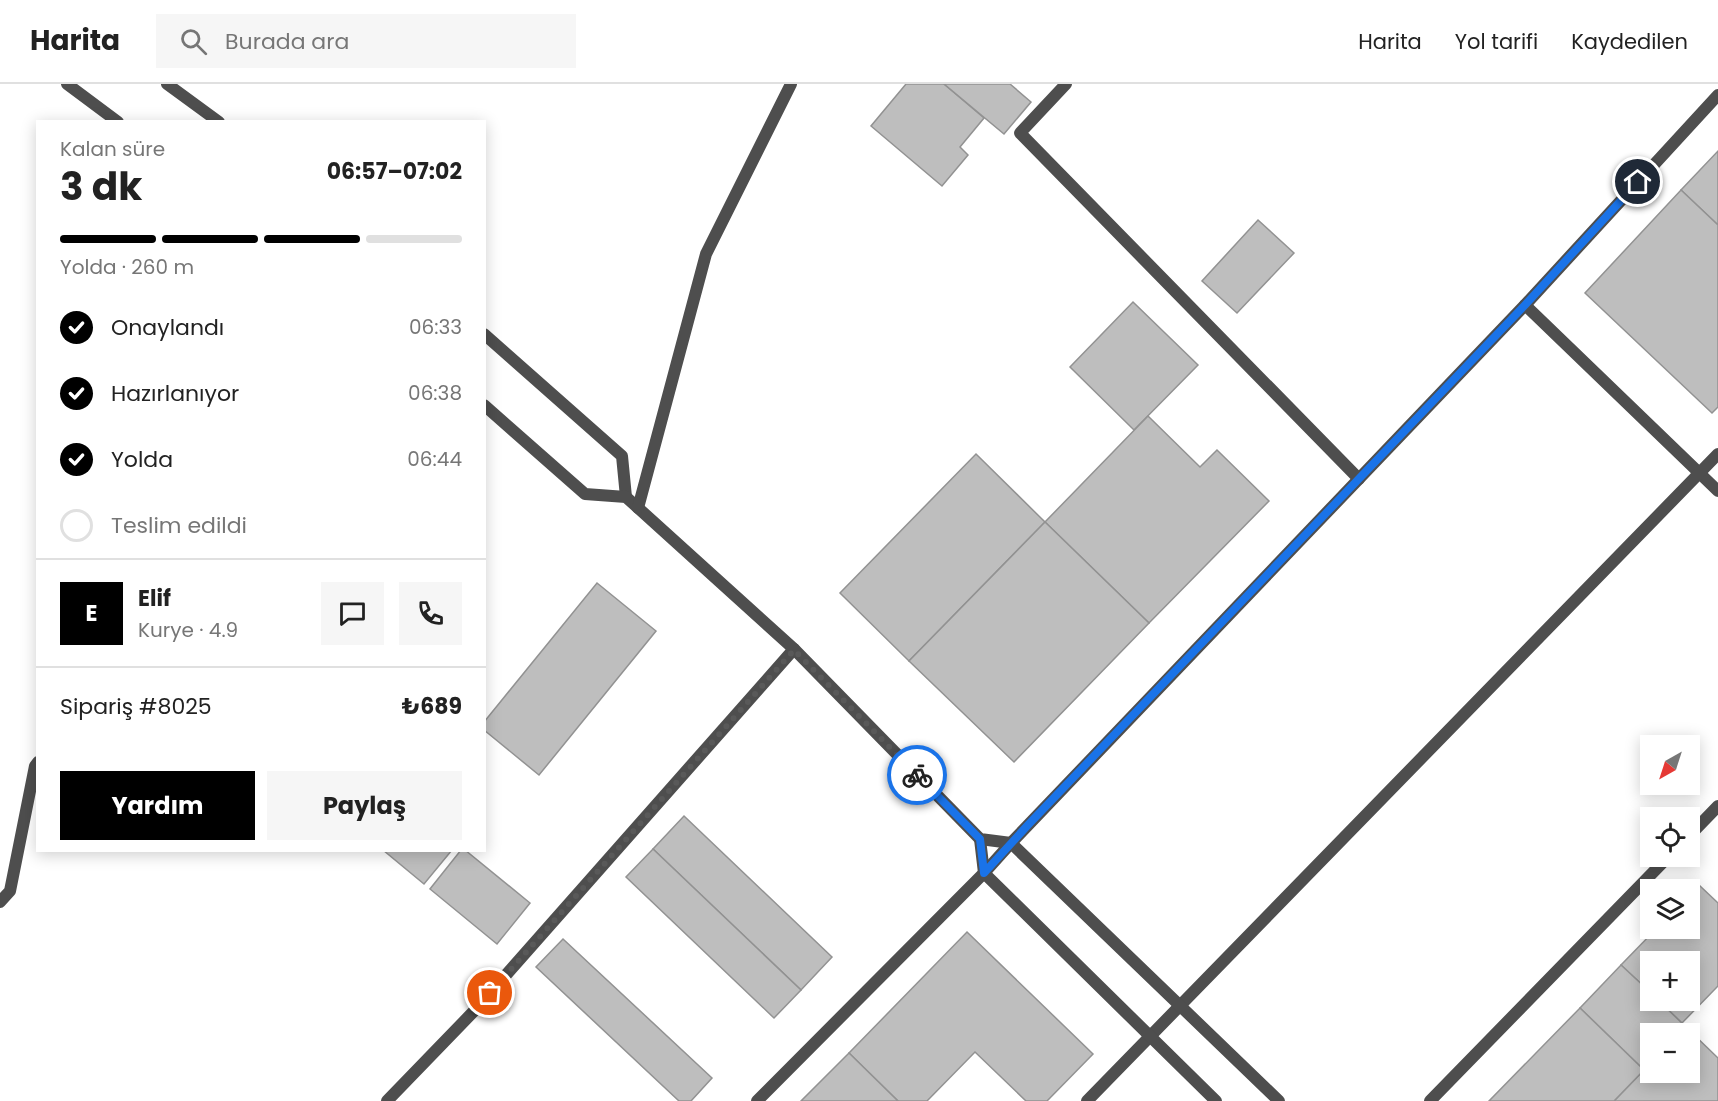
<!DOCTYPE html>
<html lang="tr">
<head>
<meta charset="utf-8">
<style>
  :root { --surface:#fff; --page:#f6f6f6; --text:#222; --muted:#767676; --line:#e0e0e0; --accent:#000 }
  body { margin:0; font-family:Poppins,sans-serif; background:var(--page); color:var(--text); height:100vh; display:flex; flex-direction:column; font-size:22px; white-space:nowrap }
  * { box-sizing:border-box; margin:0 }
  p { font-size:20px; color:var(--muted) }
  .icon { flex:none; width:33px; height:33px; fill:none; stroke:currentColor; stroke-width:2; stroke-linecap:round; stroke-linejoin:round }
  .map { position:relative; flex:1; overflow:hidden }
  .side { position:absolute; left:36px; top:36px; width:450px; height:732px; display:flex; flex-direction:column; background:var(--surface); border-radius:0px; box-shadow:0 3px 15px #0003 }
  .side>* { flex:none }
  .needle { width:39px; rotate:219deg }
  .tools { position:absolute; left:1640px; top:651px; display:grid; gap:12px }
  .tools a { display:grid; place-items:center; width:60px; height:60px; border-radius:0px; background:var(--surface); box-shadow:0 3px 15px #0003; font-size:30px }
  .pin { position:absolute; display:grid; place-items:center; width:51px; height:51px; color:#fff; margin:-26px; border:3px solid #fff; border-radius:50%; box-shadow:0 2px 6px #0007 }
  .courier { position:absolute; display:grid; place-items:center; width:60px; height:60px; margin:-30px; border:4px solid #1a73e8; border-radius:50%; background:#fff; color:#222; box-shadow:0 2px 8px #0007 }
  .head em { font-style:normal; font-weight:700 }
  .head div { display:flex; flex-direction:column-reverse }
  .head { display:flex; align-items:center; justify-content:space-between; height:102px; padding:0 24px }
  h1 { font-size:39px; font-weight:700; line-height:45px }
  .bar { display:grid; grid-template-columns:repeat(4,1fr); gap:9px 6px; align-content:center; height:72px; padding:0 24px }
  .bar i { height:8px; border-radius:4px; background:var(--line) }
  .bar .current { background:var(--accent) }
  .bar p { grid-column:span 4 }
  .line { display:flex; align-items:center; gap:15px; padding:0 24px; border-top:2px solid var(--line) }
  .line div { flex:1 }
  .round { display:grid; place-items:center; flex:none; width:63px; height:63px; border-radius:0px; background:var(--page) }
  ol { padding:0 24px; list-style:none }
  li { display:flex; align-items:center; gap:18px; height:66px }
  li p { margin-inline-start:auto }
  li .icon { padding:6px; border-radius:50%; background:var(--accent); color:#fff; stroke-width:4 }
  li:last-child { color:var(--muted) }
  li i { width:33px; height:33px; border:3px solid var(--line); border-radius:50% }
  .cta { display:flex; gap:12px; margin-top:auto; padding:12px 24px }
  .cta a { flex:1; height:69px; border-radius:0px; background:var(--accent); color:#fff; font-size:24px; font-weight:700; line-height:69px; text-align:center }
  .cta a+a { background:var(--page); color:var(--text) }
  header { display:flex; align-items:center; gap:36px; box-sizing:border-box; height:84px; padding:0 30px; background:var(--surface); border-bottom:2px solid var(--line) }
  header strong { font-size:28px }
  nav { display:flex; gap:33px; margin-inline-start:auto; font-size:21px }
  .search { width:420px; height:54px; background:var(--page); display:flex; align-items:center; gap:15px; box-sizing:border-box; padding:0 21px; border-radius:0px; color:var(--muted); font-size:22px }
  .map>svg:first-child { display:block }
</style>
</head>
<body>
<header>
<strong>Harita</strong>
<div class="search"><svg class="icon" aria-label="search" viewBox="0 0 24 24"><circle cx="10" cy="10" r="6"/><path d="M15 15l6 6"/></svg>Burada ara</div>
<nav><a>Harita</a><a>Yol tarifi</a><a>Kaydedilen</a></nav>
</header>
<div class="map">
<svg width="1718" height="1017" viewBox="0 0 1718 1017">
  <rect width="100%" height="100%" fill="#fff"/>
  <g fill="#bebebe" stroke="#929292" stroke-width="1.5" fill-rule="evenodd">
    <polygon points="906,0 944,0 984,34 960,63 968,71 942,102 871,42"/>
    <polygon points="944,0 1010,0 1031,18 1004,50"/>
    <polygon points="1718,67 1718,141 1681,106"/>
    <polygon points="1681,106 1718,141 1718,323 1712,329 1585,209"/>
    <polygon points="1258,136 1294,169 1237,229 1202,197"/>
    <polygon points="1133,218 1198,281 1134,346 1070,283"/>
    <polygon points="1148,332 1200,383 1217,366 1269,417 1149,539 1045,438"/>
    <polygon points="976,370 1045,438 909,577 840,509"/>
    <polygon points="1045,438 1149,539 1014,678 909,577"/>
    <polygon points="597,499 656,547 539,691 484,646 484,638"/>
    <polygon points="684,732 832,873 801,906 653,765"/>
    <polygon points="653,765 801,906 774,934 626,793"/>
    <polygon points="383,766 452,766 424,800"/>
    <polygon points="461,766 465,766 530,819 497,860 430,805"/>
    <polygon points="1699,801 1718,819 1718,902 1682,939 1658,916 1689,916 1689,878 1650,878 1650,908 1621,881 1657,844 1689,844 1689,811"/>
    <polygon points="967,848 1093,970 1047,1017 1026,1017 975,968 927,1017 898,1017 849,969"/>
    <polygon points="563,855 712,994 691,1017 679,1017 536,883"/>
    <path d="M 1621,881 L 1650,908 L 1650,916 L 1658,916 L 1718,974 L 1718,1017 L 1614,1017 L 1644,986 L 1580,924 ZM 1650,950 L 1689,950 L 1689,988 L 1650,988 Z"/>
    <polygon points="1580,924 1644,986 1614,1017 1489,1017"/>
    <polygon points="849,969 898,1017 801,1017"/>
  </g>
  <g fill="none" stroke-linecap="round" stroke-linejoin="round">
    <g stroke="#4e4e4e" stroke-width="12">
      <polyline points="1525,221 1718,407"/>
      <polyline points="1689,752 1718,722"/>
      <polyline points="0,818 10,807 35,682 38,678"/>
      <polyline points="387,1017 475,926 794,565"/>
      <polyline points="757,1017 984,789 1011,759 1525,221 1718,11"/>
      <polyline points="1087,1017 1718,370"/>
      <polyline points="1430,1017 1669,772"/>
    </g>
    <g stroke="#4e4e4e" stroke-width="12">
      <polyline points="67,0 118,38"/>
      <polyline points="167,0 219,38"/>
      <polyline points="1066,0 1020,49 1359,395"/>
      <polyline points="484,250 622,372 626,413"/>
      <polyline points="484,321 585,410 626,413 794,565 980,755 1011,759 1279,1017"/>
      <polyline points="638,424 706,170 791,0"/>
      <polyline points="980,755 984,789 1216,1017"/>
    </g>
  </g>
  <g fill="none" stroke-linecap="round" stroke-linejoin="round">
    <polyline stroke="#595959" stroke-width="6" stroke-dasharray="0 10.8" points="490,909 794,566 917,691"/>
    <polyline stroke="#1a73e8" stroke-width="8" points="917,691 980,755 984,789 1027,742 1525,221 1638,98"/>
  </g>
</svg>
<div class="tools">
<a><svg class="needle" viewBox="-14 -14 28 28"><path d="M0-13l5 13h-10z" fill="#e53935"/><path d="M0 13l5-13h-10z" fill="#767676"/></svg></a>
<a><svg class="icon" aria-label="locate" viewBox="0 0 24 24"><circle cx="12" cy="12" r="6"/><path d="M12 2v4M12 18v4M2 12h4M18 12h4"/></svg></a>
<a><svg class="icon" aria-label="layers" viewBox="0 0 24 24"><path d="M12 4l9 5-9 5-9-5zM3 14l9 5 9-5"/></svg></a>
<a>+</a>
<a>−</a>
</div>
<div class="pin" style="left:490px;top:909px;background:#ea580c"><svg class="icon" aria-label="bag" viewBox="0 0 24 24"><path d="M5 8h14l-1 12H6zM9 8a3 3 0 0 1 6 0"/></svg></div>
<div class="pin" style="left:1638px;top:98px;background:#1f2937"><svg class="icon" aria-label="home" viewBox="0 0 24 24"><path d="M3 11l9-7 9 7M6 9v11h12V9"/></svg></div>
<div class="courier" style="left:917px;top:691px"><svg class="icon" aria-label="bike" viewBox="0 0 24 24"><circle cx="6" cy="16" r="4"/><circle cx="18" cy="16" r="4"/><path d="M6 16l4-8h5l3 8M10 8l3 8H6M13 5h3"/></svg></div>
<section class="side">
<div class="head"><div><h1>3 dk</h1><p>Kalan süre</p></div><em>06:57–07:02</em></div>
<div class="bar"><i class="current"></i><i class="current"></i><i class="current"></i><i></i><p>Yolda · 260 m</p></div>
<ol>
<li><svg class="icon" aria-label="check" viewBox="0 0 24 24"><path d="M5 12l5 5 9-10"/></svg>Onaylandı<p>06:33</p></li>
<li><svg class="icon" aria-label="check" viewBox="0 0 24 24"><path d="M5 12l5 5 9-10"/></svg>Hazırlanıyor<p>06:38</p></li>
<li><svg class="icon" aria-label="check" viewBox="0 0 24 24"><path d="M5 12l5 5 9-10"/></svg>Yolda<p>06:44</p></li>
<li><i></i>Teslim edildi</li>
</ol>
<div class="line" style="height:108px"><b class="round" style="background:var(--accent);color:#fff">E</b><div><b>Elif</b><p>Kurye · 4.9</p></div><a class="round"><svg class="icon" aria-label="chat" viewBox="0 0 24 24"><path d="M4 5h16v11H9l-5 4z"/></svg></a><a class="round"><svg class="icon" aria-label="phone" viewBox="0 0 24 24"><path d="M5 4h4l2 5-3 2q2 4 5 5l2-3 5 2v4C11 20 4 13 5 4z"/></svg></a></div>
<div class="line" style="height:78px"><div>Sipariş #8025</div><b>₺689</b></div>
<div class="cta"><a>Yardım</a><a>Paylaş</a></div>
</section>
</div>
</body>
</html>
